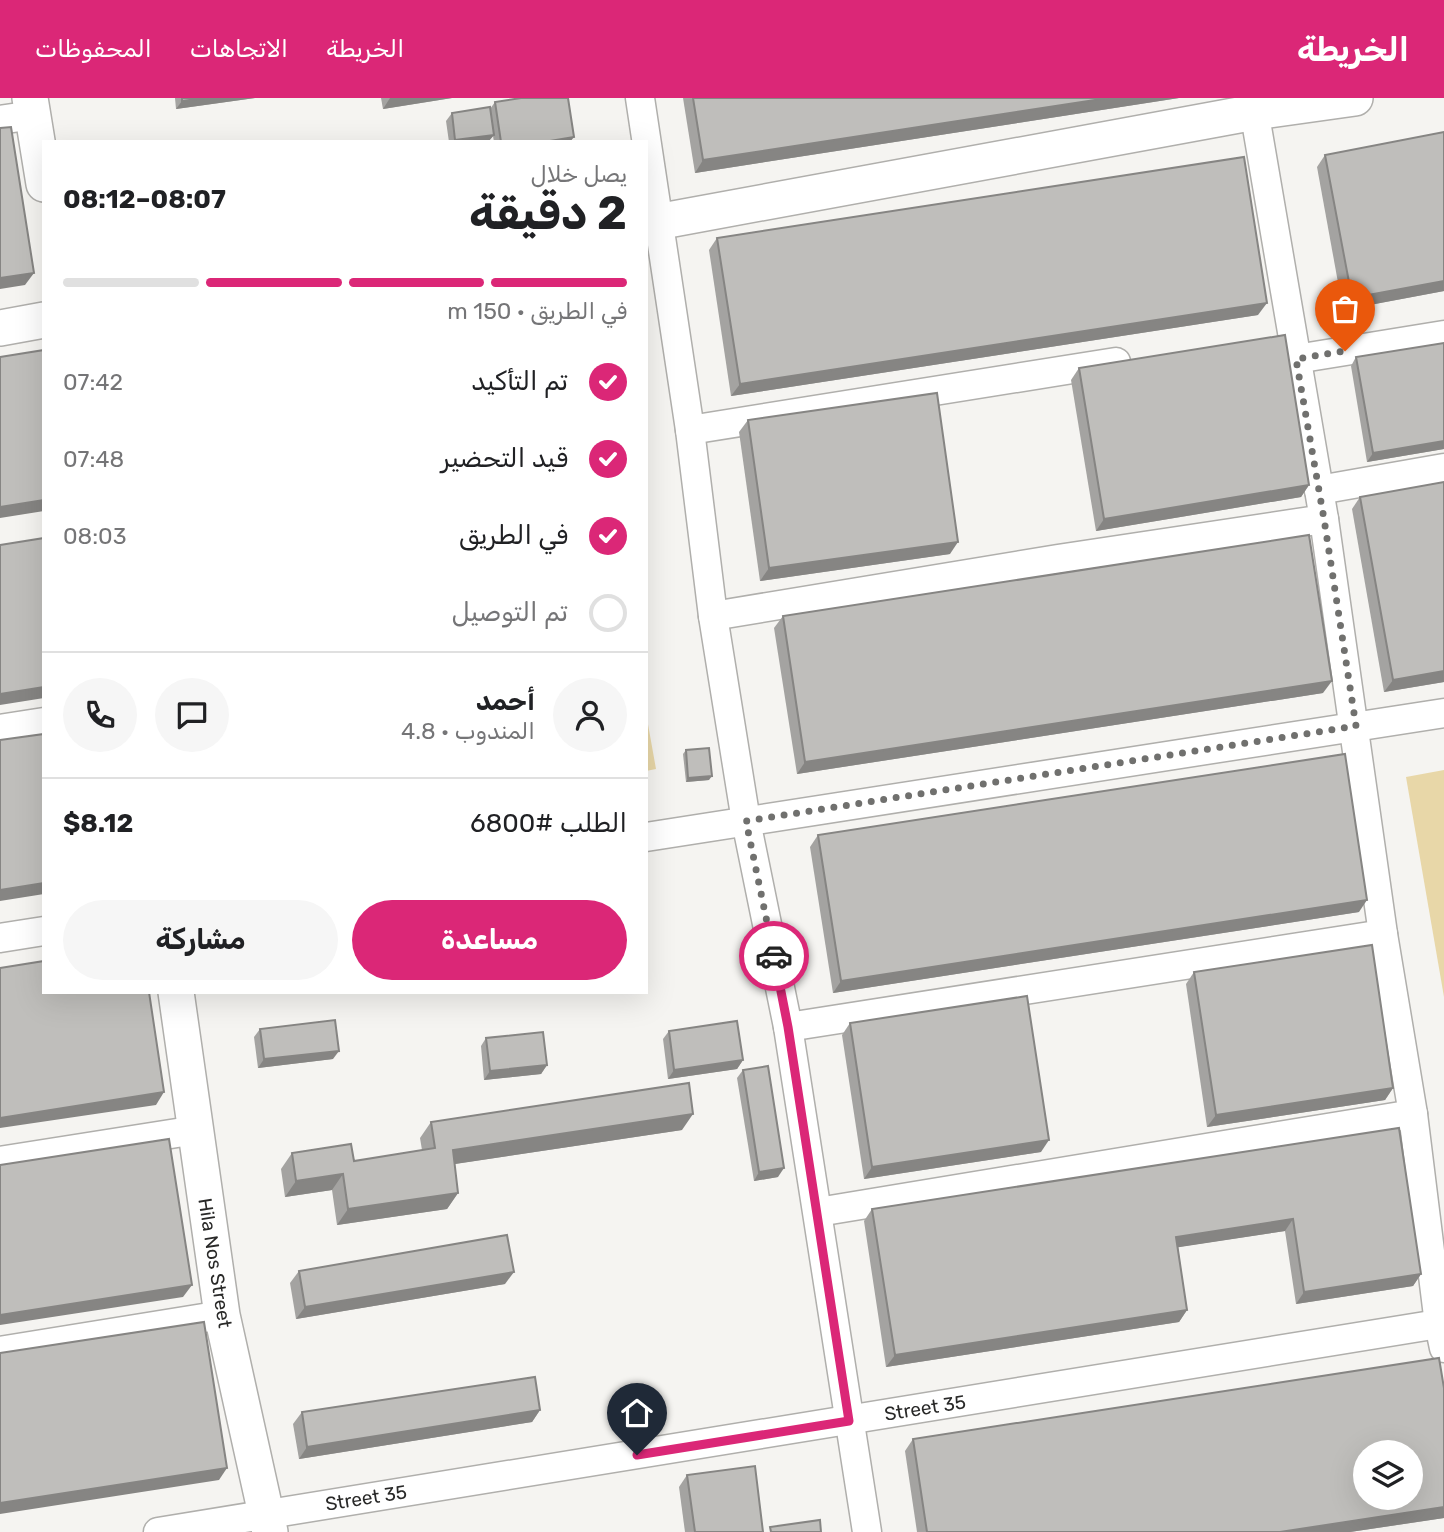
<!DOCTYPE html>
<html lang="ar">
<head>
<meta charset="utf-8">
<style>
  :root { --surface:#fff; --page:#f6f6f6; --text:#202124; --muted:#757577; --line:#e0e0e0; --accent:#db2777 }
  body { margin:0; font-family:Rubik,Cairo,sans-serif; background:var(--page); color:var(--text); direction:rtl; height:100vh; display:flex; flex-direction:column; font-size:26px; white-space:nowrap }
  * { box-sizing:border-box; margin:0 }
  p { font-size:23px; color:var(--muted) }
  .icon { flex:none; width:38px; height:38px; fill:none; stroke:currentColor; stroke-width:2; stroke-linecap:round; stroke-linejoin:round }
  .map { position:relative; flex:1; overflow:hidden; direction:ltr }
  .side { position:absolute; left:42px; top:42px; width:606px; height:854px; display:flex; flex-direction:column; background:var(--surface); border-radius:0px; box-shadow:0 7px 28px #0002; direction:rtl }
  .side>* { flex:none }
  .controls { position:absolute; left:1353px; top:1342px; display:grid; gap:14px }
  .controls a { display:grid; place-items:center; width:70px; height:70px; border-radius:50%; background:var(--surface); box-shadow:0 7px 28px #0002; font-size:35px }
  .pin { position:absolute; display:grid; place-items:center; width:60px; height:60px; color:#fff; margin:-72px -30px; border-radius:50% 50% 50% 0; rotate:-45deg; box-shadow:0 0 7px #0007 }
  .pin .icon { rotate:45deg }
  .courier { position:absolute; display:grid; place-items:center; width:70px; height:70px; margin:-35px; border:5px solid #db2777; border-radius:50%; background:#fff; color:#222; box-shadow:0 2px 9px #0007 }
  .head em { font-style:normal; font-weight:700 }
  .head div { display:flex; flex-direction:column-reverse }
  .head { display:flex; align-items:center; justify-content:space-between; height:119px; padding:0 21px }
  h1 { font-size:46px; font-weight:700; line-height:52px }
  .bar { display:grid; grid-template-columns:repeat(4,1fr); gap:10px 7px; align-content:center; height:84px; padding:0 21px }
  .bar i { height:9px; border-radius:5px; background:var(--line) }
  .bar .on { background:var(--accent) }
  .bar p { grid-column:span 4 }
  .line { display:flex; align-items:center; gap:18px; padding:0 21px; border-top:2px solid var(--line) }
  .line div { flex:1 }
  .round { display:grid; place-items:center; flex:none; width:74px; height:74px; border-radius:37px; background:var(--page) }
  ol { padding:0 21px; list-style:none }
  li { display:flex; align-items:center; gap:21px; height:77px }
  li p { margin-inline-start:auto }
  li .icon { padding:7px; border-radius:50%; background:var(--accent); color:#fff; stroke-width:4 }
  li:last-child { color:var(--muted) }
  li i { width:38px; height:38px; border:4px solid var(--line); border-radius:50% }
  .primary-button { display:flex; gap:14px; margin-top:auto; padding:14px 21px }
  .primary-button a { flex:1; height:80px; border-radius:42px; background:var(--accent); color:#fff; font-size:28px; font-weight:700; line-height:80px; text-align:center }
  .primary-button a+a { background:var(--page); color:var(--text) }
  header { display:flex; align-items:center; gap:42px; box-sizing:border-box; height:98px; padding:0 35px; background:var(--accent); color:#fff }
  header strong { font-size:33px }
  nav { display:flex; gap:38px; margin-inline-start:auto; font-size:24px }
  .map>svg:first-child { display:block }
</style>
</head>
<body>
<header>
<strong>الخريطة</strong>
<nav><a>الخريطة</a><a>الاتجاهات</a><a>المحفوظات</a></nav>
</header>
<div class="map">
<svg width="1444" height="1434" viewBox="0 0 1444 1434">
  <rect width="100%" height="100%" fill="#f5f4f1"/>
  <g fill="#e8d7a8">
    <polygon points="646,615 656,671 646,673 646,614"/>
    <polygon points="1444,672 1444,899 1406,679"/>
  </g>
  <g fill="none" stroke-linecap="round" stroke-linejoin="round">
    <g stroke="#b0afac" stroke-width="31">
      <g id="minor">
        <polyline points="640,0 690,332 713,518 746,723 788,929 867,1434"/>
        <polyline points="1252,0 1324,421 1383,836 1413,1016 1439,1226 1444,1250"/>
        <polyline points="0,22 33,17"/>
        <polyline points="1296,261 1444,237"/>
        <polyline points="690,332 1116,264"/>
        <polyline points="1319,392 1444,370"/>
        <polyline points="713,518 1058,461 1324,421"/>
        <polyline points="0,631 44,624"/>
        <polyline points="646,739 1444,615"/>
        <polyline points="0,840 44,833"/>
        <polyline points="788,929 1383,836"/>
        <polyline points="0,1063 196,1032"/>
        <polyline points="818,1114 1413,1016"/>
        <polyline points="0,1253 222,1217"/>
        <polyline points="158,1434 1444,1225"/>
      </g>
    </g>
    <g stroke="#b0afac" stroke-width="38">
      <g id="tertiary">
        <polyline points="30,0 44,86"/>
        <polyline points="646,126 1255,14 1355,0"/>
        <polyline points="0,230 44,222"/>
        <polyline points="176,894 222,1217 270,1434"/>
      </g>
    </g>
    <use href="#minor" stroke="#fff" stroke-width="28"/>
    <use href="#tertiary" stroke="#fff" stroke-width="35"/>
  </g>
  <g fill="#a4a3a1">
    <polygon points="175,0 255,0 176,11"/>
    <polygon points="381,0 452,0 383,11"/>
    <polygon points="683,0 1179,0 695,75"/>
    <polygon points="495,4 570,44 494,44 493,38 488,44 449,44 446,23 452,15 490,11"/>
    <polygon points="1325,57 1444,193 1343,212 1317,69"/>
    <polygon points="717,140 1258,217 731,298 709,152"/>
    <polygon points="1356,259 1444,351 1367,364 1351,268"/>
    <polygon points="1079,270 1309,387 1301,399 1096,433 1071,282"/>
    <polygon points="748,322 950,456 760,483 739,334"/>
    <polygon points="1444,384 1444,584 1384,594 1352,411 1360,399"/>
    <polygon points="783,518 1323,595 797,676 774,530"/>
    <polygon points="686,652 709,682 686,684 683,656"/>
    <polygon points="818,737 1359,814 833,895 810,749"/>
    <polygon points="1194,874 1393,990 1385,1002 1207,1029 1186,886"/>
    <polygon points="850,925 1041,1054 864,1081 842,937"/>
    <polygon points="260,931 333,961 258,970 254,939"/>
    <polygon points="669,933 743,962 737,971 668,981 663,941"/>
    <polygon points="486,940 547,967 541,976 484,982 481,948"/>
    <polygon points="743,972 778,1079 754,1083 737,980"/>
    <polygon points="431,1024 682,1032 454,1066 458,1095 447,1111 337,1127 332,1092 285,1099 281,1071 292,1055 354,1063 422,1052 420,1040"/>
    <polygon points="1399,1030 1421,1176 1413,1188 1296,1206 1285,1133 1178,1149 1187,1212 1179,1224 886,1269 864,1123 872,1111"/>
    <polygon points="299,1173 505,1186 296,1221 290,1185"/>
    <polygon points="1444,1290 1444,1420 1350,1434 917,1434 905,1353 913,1341"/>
    <polygon points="540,1312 532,1324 299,1361 293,1326 302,1314"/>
    <polygon points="687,1377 763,1434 685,1434 679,1389"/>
  </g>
  <g fill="#868583">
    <polygon points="204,0 255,0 176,11 182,3"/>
    <polygon points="390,0 452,0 383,11"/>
    <polygon points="1108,0 1179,0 695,75 703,62"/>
    <polygon points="494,37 488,44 454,44 455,42"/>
    <polygon points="574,39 570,44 544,44"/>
    <polygon points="34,175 25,187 0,191 0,180"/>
    <polygon points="1444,183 1444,193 1343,212 1352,200"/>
    <polygon points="1267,205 1258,217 731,298 740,286"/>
    <polygon points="1444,343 1444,351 1367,364 1373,355"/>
    <polygon points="1309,387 1301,399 1096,433 1104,421"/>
    <polygon points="44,402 44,413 0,420 0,409"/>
    <polygon points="958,444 950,456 760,483 769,470"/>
    <polygon points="1444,573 1444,584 1384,594 1393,582"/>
    <polygon points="1332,583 1323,595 797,676 805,664"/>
    <polygon points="44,589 44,600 0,607 0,596"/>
    <polygon points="712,678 709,682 686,684 688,680"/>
    <polygon points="44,785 44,796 0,803 0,792"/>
    <polygon points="1367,802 1359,814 833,895 841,883"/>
    <polygon points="339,953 333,961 258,970 264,961"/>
    <polygon points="743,962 737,971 668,981 674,972"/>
    <polygon points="547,967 541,976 484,982 490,973"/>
    <polygon points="1393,990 1385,1002 1207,1029 1216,1017"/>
    <polygon points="164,994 156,1007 0,1030 0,1020"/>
    <polygon points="693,1016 682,1032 442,1068 453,1052"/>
    <polygon points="1049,1042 1041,1054 864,1081 872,1069"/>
    <polygon points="784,1070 778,1079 754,1083 759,1074"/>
    <polygon points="343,1076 332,1092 285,1099 296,1083"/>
    <polygon points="458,1095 447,1111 337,1127 348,1111"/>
    <polygon points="1293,1121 1285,1133 1167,1151 1176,1139"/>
    <polygon points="514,1174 505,1186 296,1221 305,1209"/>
    <polygon points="1421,1176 1413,1188 1296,1206 1304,1194"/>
    <polygon points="192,1187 183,1199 0,1227 0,1217"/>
    <polygon points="1187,1212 1179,1224 886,1269 895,1257"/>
    <polygon points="540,1312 532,1324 299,1361 307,1349"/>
    <polygon points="227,1370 219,1382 0,1416 0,1405"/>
    <polygon points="1444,1409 1444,1420 1350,1434 1280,1434"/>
  </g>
  <g fill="#bfbebb" stroke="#868583" stroke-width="2" fill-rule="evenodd">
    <polygon points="182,0 204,0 182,3"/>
    <polygon points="521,0 568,0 574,39 544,44 501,44 495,4"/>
    <polygon points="693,0 1108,0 703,62"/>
    <polygon points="490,9 494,37 455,42 452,15"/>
    <polygon points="11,29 34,175 0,180 0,30"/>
    <polygon points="1444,34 1444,183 1352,200 1325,57"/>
    <polygon points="1244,59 1267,205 740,286 717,140"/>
    <polygon points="1285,237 1309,387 1104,421 1079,270"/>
    <polygon points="1444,245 1444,343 1373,355 1356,259"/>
    <polygon points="44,252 44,402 0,409 0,259"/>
    <polygon points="937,295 958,444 769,470 748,322"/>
    <polygon points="1444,384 1444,573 1393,582 1360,399"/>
    <polygon points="1309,437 1332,583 805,664 783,518"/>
    <polygon points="44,440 44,589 0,596 0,447"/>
    <polygon points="44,636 44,785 0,792 0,642"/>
    <polygon points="709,650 712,678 688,680 686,652"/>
    <polygon points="1345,656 1367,802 841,883 818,737"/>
    <polygon points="1372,847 1393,990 1216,1017 1194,874"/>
    <polygon points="44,863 44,894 149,894 164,994 0,1020 0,870"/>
    <polygon points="1027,898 1049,1042 872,1069 850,925"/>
    <polygon points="335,922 339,953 264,961 260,931"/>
    <polygon points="737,923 743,962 674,972 669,933"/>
    <polygon points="543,934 547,967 490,973 486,940"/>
    <polygon points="768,968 784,1070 759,1074 743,972"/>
    <polygon points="689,985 693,1016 453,1052 458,1095 348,1111 343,1076 296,1083 292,1055 351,1046 354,1063 435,1050 431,1024"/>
    <polygon points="1399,1030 1421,1176 1304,1194 1293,1121 1176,1139 1187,1212 895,1257 872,1111"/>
    <polygon points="169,1041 192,1187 0,1217 0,1067"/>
    <polygon points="507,1137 514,1174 305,1209 299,1173"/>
    <polygon points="204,1224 227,1370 0,1405 0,1255"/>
    <path d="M 1439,1260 L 1444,1290 L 1444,1409 L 1280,1434 L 927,1434 L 913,1341 ZM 1365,1354 L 1410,1354 L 1410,1400 L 1365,1400 Z"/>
    <polygon points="535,1279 540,1312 307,1349 302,1314"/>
    <polygon points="755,1368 763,1434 695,1434 687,1377"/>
    <polygon points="820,1422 821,1434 771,1434 770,1429"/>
  </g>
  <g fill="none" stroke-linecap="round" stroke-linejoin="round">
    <polyline stroke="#70706e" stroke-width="7" stroke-dasharray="0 12.6" points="774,858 746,723 1356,628 1324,421 1296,261 1345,253"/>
    <polyline stroke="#db2777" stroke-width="9" points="637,1357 849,1323 788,929 774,858"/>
  </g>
  <g text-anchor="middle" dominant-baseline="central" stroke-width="5" stroke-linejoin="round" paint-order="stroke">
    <g font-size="19" fill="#292928" stroke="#fff">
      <text transform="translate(215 1165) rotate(81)">Hila Nos Street</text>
      <text transform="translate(925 1310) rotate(-9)">Street 35</text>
      <text transform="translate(366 1400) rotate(-9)">Street 35</text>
    </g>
  </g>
</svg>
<div class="controls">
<a><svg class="icon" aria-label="layers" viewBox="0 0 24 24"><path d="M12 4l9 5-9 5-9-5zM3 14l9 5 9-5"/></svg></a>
</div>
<div class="pin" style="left:1345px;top:253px;background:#ea580c"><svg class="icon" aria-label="bag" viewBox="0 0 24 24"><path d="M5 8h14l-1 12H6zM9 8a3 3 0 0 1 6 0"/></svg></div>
<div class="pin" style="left:637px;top:1357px;background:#1f2937"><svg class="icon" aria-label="home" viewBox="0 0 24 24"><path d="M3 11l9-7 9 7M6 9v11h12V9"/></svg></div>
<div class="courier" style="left:774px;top:858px"><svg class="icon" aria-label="car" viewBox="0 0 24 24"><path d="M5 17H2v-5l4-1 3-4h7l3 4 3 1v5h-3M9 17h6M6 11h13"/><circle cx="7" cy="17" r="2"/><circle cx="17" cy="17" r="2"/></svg></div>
<section class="side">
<div class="head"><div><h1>2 دقيقة</h1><p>يصل خلال</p></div><em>08:07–08:12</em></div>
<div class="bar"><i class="on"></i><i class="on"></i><i class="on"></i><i></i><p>في الطريق · 150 m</p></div>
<ol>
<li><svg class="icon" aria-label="check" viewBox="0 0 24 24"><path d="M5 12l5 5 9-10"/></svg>تم التأكيد<p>07:42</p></li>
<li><svg class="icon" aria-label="check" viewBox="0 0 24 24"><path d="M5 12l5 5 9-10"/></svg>قيد التحضير<p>07:48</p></li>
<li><svg class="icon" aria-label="check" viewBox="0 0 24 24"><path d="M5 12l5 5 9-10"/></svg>في الطريق<p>08:03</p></li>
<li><i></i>تم التوصيل</li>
</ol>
<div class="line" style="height:126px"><a class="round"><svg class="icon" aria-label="person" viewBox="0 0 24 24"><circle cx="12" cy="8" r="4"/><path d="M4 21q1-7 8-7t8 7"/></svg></a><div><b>أحمد</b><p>المندوب · 4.8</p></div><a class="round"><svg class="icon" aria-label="chat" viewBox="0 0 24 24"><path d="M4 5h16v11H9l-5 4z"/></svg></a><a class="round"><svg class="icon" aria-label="phone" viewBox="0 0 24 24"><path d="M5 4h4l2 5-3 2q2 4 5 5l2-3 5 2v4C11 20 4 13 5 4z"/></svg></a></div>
<div class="line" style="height:91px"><div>الطلب #6800</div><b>$8.12</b></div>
<div class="primary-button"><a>مساعدة</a><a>مشاركة</a></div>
</section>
</div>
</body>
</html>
